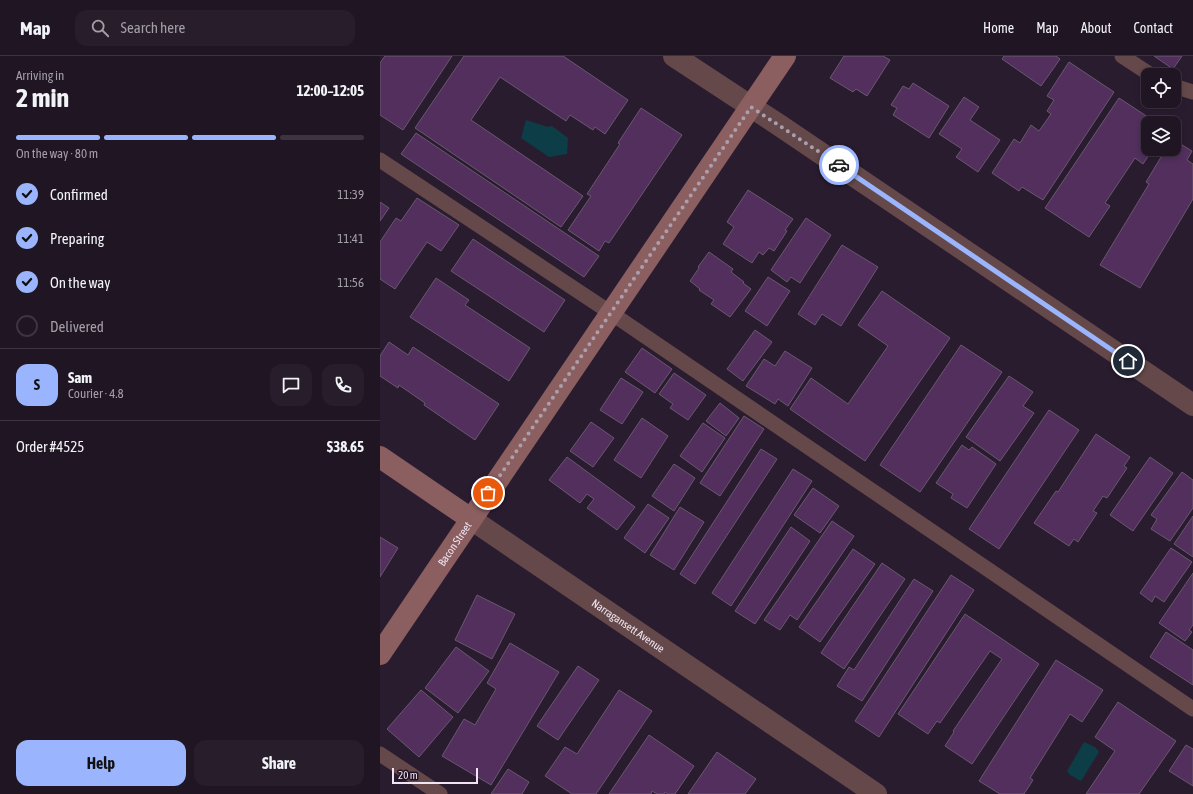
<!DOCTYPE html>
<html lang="en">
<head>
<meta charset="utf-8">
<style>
  :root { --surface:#201523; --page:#281e2b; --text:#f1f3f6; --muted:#a29fa6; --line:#3d3441; --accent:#9ab5fd }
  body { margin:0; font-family:"Asap Condensed",sans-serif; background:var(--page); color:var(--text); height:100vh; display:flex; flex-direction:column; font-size:15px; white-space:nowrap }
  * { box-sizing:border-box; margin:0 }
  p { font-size:13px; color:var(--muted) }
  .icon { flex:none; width:22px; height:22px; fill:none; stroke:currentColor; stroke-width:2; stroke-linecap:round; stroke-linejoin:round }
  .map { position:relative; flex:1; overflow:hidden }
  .drawer { display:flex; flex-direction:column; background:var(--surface); width:380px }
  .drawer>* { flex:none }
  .tools { position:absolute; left:761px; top:12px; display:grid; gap:8px }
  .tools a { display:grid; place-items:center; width:40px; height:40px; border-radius:8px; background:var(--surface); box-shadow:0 2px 6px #0003,0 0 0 1px var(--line); font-size:20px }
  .scale { position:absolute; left:12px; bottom:10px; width:86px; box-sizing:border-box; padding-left:4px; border:2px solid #f0e6f3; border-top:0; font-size:11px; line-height:14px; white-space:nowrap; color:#f0e6f3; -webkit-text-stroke:3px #211225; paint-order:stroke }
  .pin { position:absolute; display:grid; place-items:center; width:34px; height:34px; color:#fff; margin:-17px; border:2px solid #fff; border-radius:50%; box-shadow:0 1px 4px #0007 }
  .courier { position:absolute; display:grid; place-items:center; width:40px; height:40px; margin:-20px; border:3px solid #9ab5fd; border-radius:50%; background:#fff; color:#222; box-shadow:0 1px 5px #0007 }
  .head em { font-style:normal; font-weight:700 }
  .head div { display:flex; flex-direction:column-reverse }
  .head { display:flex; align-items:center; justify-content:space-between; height:68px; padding:0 16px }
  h1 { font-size:26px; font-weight:700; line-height:30px }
  .bar { display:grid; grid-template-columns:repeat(4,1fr); gap:6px 4px; align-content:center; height:48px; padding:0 16px }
  .bar i { height:5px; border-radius:3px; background:var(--line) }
  .bar .current { background:var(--accent) }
  .bar p { grid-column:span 4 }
  .line { display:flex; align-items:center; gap:10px; padding:0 16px; border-top:1px solid var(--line) }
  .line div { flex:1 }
  .round { display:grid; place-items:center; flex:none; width:42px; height:42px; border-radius:12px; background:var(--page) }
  ol { padding:0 16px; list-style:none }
  li { display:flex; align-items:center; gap:12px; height:44px }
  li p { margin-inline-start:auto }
  li .icon { padding:4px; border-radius:50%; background:var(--accent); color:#111; stroke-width:4 }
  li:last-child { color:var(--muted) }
  li i { width:22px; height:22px; border:2px solid var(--line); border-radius:50% }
  .primary-button { display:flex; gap:8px; margin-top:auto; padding:8px 16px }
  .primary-button a { flex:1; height:46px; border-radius:12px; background:var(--accent); color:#111; font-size:16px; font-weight:700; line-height:46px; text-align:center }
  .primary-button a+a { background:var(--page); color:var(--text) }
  header { display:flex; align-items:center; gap:24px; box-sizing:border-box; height:56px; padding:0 20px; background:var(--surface); border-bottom:1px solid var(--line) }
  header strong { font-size:19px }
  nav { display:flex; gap:22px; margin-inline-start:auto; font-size:14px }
  .search { width:280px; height:36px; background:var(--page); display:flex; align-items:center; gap:10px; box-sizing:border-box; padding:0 14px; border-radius:12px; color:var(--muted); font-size:15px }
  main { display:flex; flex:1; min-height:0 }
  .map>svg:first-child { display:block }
</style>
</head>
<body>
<header>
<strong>Map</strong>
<div class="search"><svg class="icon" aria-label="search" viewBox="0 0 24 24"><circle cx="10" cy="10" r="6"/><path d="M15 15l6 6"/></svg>Search here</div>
<nav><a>Home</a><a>Map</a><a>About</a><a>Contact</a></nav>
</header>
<main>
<section class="drawer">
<div class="head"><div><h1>2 min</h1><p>Arriving in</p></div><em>12:00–12:05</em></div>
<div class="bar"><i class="current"></i><i class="current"></i><i class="current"></i><i></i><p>On the way · 80 m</p></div>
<ol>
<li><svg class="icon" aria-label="check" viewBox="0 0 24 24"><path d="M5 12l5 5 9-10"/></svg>Confirmed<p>11:39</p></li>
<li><svg class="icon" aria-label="check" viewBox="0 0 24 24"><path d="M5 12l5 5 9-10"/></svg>Preparing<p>11:41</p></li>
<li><svg class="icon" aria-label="check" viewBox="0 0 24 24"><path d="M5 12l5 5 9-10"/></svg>On the way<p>11:56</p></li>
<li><i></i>Delivered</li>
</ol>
<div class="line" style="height:72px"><b class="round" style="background:var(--accent);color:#111">S</b><div><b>Sam</b><p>Courier · 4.8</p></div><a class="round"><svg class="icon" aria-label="chat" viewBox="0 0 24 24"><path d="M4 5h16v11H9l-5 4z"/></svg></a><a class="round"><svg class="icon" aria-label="phone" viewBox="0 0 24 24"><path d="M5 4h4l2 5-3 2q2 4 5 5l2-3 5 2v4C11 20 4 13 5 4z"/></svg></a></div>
<div class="line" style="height:52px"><div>Order #4525</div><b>$38.65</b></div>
<div class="primary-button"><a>Help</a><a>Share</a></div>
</section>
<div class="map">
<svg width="813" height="738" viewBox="0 0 813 738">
  <rect width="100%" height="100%" fill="#2a1c2f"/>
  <g fill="#0d3d47">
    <polygon points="146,64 168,71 172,70 188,82 187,98 169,101 141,82"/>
    <polygon points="704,686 715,691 719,696 701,725 690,719 687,715"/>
  </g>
  <g fill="#522f5d" stroke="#69586f">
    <polygon points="5,0 72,0 23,74 0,59 0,7"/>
    <polygon points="84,0 183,0 248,44 225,78 215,71 213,74 190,59 186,65 120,21 91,64 203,140 181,171 35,72"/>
    <polygon points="464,0 503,0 510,4 487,40 476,33 473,36 450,22"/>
    <polygon points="624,0 676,0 680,3 661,30 622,3"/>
    <polygon points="774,0 802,0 793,13"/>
    <polygon points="689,6 734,36 663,144 642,131 639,135 612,117 634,83 640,87 651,69 659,75 671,58 667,55 674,44 667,40"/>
    <polygon points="533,27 569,50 549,82 513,59 517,52 511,49 523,30 529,33"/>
    <polygon points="584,41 599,51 590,64 620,84 598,116 576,101 582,93 559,78"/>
    <polygon points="739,42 777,67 768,67 768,93 773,93 763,108 755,102 725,147 730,150 709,181 665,152"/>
    <polygon points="261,52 302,79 229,187 225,185 219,195 188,174 211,140 207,138 240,88 238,87"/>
    <polygon points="36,77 219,200 204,221 21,98"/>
    <polygon points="794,84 812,95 807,104 813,108 813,143 760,232 720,209 769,128 766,126 786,93 794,93"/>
    <polygon points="368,134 413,163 405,174 407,175 394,195 389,192 383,199 379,196 372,207 343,188 354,171 347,166"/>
    <polygon points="37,142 79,169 61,195 47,186 15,233 0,223 0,186 16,162 21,165"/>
    <polygon points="0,146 9,152 0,165"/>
    <polygon points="426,162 451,179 420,227 411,221 407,226 391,214"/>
    <polygon points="93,183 185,244 164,276 71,215"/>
    <polygon points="462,189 498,211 461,270 442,258 435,269 418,258"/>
    <polygon points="329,196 353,213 351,216 364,226 363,227 371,233 350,261 331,248 334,244 319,234 320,233 310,225 319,212 318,211"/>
    <polygon points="388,221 410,235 387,270 365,255"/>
    <polygon points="56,222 89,244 85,249 150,292 129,325 30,261"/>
    <polygon points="502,235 570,282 485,405 410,353 431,322 468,348 508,290 478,269"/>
    <polygon points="375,274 392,286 363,325 347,313"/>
    <polygon points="9,286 28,299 33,291 119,348 95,384 44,349 45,347 19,329 18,332 0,320 0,300"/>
    <polygon points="581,289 622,316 540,436 500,409"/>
    <polygon points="262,292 292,313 275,337 245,316"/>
    <polygon points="405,295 432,312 408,350 398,343 395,348 366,330 384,303 395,310"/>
    <polygon points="294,317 326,339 308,364 290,352 293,348 279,338"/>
    <polygon points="629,320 653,336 643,350 654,357 620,405 586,381"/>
    <polygon points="241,322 263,336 242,368 220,354"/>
    <polygon points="340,347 359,362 346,380 326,365"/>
    <polygon points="669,354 699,374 619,493 589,473"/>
    <polygon points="364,360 384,373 340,440 320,427"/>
    <polygon points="262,362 288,380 261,422 234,404"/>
    <polygon points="211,366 234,382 213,411 190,395"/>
    <polygon points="323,367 345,382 322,416 300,400"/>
    <polygon points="716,378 750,401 744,410 747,412 727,442 723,440 713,455 717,457 698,486 694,483 689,490 654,467 676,435 678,436"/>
    <polygon points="582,389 589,394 592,391 616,408 587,452 571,442 573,438 556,427"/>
    <polygon points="381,393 397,403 315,528 300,518"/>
    <polygon points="187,401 255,451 237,474 207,452 214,443 207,438 200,447 169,424"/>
    <polygon points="770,401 793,417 753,475 730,459"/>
    <polygon points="294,408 315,422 294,455 272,440"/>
    <polygon points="413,413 432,425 351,550 332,537"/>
    <polygon points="802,416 813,424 813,452 790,485 771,473 777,463 771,459"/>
    <polygon points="433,432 459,450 440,477 414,459"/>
    <polygon points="268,448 289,462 265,497 244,482"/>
    <polygon points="300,451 324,466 294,514 270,499"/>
    <polygon points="813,460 813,501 794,488"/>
    <polygon points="452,465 474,480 417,564 410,559 400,574 384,564"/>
    <polygon points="411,471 430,485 375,568 355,555"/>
    <polygon points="0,481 18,492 0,521"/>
    <polygon points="791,492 812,506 784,546 775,540 772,546 760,537"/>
    <polygon points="473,493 495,508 440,586 419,571"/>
    <polygon points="502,507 525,523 464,613 441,597"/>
    <polygon points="813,517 813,569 809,574 812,576 805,585 779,567"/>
    <polygon points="571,519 594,534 499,681 475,665"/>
    <polygon points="534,523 553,535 482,645 457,630 469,611 474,614"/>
    <polygon points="97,539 135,558 112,603 75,584"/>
    <polygon points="585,558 659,608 592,708 565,690 574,676 573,675 622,603 610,595 560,667 557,665 548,678 518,658"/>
    <polygon points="786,576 813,594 813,629 770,601"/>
    <polygon points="130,587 179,616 111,729 62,700 84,663 95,669 116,633 107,627"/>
    <polygon points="76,591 109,615 78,657 45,632"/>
    <polygon points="676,604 723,634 702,666 690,658 650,722 653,724 644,738 620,738 599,725"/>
    <polygon points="198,610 219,624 178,684 157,670"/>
    <polygon points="41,634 73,661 39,701 7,673"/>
    <polygon points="239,634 272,655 216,738 192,738 165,720 185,691 197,698"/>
    <polygon points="738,646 796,685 759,738 706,738 735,695 715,681"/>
    <polygon points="269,679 314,710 295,738 288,738 285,736 284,738 277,738 272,735 271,738 229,738"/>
    <polygon points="806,689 813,693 813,730 789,715"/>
    <polygon points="337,696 376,723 365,738 308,738"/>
    <polygon points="128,713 149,726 142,738 111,738"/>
  </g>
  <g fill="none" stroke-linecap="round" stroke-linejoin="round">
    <g stroke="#65494a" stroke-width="15">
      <polyline points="742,0 771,19"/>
      <polyline points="794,30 813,36"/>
      <polyline points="0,104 231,257 813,653"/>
      <polyline points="0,698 60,738"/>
    </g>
    <g stroke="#65494a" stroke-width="22">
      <polyline points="294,0 399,69 813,349"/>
      <path id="s1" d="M 91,463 L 496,738"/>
    </g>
    <g stroke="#8b5e60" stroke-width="22">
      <polyline points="0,401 91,463"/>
      <path id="s2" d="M 0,598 L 405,0"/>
    </g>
  </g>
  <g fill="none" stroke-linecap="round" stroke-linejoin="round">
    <polyline stroke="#ab9fae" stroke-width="4" stroke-dasharray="0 7.2" points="108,437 371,51 459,109"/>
    <polyline stroke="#9ab5fd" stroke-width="5" points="459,109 748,305"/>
  </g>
  <g text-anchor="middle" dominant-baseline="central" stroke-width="3.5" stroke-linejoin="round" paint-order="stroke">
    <g font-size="11" fill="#f0e6f3" stroke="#211225">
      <text stroke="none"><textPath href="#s2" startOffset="133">Bacon Street</textPath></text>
      <text stroke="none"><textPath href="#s1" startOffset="190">Narragansett Avenue</textPath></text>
    </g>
  </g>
</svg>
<div class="tools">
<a><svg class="icon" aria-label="locate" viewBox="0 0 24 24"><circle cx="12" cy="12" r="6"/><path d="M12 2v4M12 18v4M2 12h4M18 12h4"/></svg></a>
<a><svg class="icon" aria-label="layers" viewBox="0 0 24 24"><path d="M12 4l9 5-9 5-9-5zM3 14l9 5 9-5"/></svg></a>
</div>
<div class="scale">20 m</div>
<div class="pin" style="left:108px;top:437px;background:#ea580c"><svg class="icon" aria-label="bag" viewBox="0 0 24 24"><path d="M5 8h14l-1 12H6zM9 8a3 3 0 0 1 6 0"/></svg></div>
<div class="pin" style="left:748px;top:305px;background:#1f2937"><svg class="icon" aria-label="home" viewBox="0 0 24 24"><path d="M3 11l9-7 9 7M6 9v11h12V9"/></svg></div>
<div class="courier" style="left:459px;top:109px"><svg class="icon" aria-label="car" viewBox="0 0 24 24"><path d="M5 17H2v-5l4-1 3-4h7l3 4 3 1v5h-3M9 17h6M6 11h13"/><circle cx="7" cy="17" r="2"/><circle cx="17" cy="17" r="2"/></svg></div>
</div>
</main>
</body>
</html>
